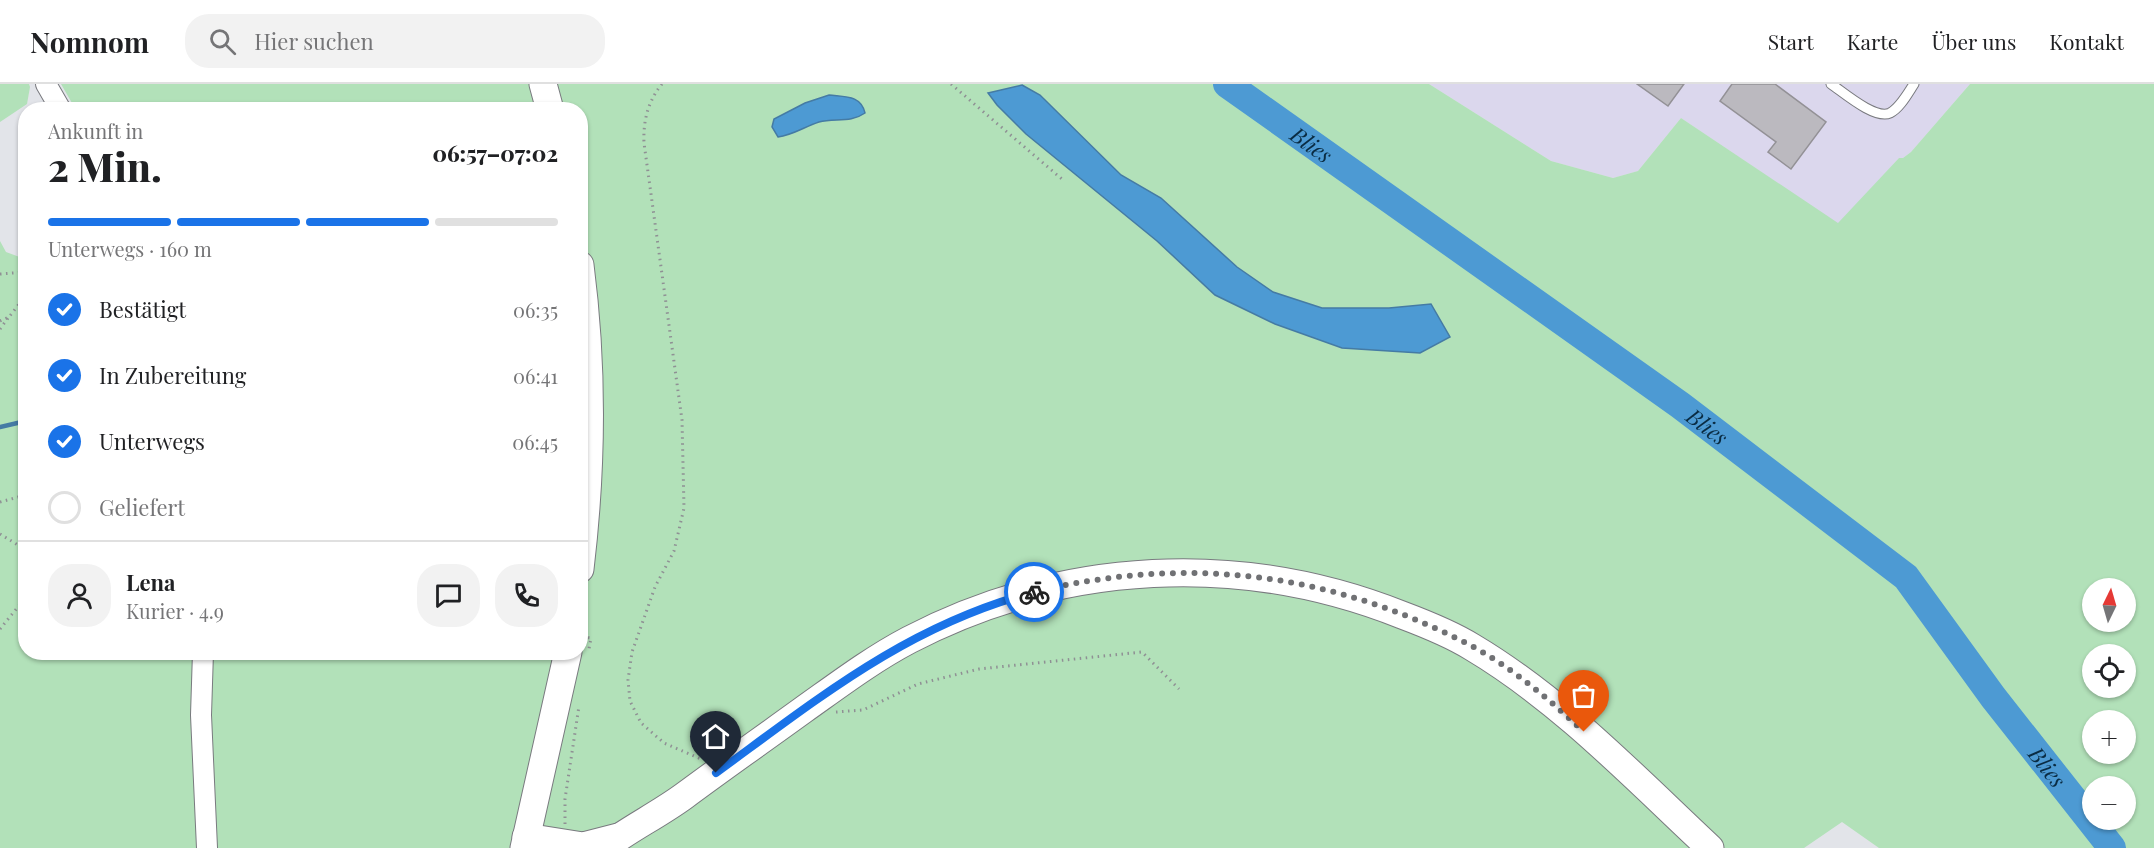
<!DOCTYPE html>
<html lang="de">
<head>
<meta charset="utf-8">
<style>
  :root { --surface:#fff; --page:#f2f2f2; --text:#202124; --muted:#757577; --line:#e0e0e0; --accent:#1a73e8 }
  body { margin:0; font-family:"Playfair Display",serif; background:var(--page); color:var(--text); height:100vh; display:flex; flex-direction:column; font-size:22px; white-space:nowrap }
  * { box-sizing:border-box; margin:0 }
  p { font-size:20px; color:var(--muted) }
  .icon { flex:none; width:33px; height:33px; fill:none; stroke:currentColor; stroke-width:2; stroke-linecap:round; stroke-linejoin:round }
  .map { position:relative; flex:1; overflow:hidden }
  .details { position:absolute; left:18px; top:18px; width:570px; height:558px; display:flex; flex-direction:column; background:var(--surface); border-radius:24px; box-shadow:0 2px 4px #0004 }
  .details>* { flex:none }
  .needle { width:39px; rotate:5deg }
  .controls { position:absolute; left:2082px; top:494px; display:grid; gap:12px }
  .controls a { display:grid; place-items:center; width:54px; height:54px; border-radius:50%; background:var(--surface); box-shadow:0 2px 4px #0004; font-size:30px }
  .pin { position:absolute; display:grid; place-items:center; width:51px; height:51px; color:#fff; margin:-62px -26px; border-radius:50% 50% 50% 0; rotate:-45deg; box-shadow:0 0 6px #0007 }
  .pin .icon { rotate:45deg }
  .courier { position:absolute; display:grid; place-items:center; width:60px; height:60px; margin:-30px; border:4px solid #1a73e8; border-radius:50%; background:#fff; color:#222; box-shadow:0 2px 8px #0007 }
  .headline em { font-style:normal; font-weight:800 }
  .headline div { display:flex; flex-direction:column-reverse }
  .headline { display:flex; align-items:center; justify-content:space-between; height:102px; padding:0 30px }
  h1 { font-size:39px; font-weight:800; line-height:45px }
  .bar { display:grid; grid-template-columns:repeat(4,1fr); gap:9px 6px; align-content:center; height:72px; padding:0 30px }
  .bar i { height:8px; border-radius:4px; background:var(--line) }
  .bar .selected { background:var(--accent) }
  .bar p { grid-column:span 4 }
  .line { display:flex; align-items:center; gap:15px; padding:0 30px; border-top:2px solid var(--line) }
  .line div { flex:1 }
  .round { display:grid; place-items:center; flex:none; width:63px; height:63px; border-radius:24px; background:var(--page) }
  ol { padding:0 30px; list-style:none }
  li { display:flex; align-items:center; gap:18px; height:66px }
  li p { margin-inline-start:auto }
  li .icon { padding:6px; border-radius:50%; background:var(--accent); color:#fff; stroke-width:4 }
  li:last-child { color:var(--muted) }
  li i { width:33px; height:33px; border:3px solid var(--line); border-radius:50% }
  header { display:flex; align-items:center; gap:36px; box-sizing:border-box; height:84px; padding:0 30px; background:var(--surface); border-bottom:2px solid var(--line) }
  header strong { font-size:28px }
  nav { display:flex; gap:33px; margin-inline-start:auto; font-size:21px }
  .search { width:420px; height:54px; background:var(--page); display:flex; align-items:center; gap:15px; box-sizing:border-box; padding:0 21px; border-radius:24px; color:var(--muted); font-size:22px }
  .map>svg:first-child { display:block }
</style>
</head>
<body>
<header>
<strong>Nomnom</strong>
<div class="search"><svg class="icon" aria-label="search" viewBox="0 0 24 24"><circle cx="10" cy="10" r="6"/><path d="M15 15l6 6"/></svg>Hier suchen</div>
<nav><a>Start</a><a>Karte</a><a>Über uns</a><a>Kontakt</a></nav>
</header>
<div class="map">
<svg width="2154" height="764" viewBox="0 0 2154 764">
  <rect width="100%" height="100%" fill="#e2e4e9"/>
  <polygon fill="#dbd7ed" points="1429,0 1970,0 1911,68 1903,74 1899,74 1838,140 1681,34 1638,87 1613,94 1551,77"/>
  <g fill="#b2e1b9" fill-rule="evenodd">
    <polygon points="0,0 29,0 30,3 27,20 0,38"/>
    <path d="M 61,0 L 1429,0 L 1551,77 L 1613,94 L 1638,87 L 1681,34 L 1838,139 L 1899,74 L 1903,74 L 1911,68 L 1970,0 L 2154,0 L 2154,764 L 1879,764 L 1842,738 L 1804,764 L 0,764 L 0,157 L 6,168 L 25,175 L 26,568 L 580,568 L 580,26 L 76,26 ZM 1040,11 L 1121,91 L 1161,114 L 1237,183 L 1273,208 L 1322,224 L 1389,224 L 1431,220 L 1342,264 L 1275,240 L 1215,211 L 1157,157 ZM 2092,504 L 2126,504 L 2126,537 L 2092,537 ZM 2092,570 L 2126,570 L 2126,603 L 2092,603 ZM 2092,636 L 2126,636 L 2126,669 L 2092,669 ZM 2092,702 L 2126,702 L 2126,735 L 2092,735 Z"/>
  </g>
  <g fill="#4d9ad3" stroke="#457ba4" stroke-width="1.5">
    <polygon points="1022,1 1040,11 1121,91 1161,114 1237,183 1273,208 1322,224 1389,224 1431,220 1450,253 1420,269 1342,264 1275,240 1215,211 1157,157 1026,50 997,21 988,9"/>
    <path d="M 829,11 C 845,13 861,11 865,29 C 851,39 835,34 819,38 C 804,43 793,51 778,53 L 772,43 L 774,35 L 805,19 Z"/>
  </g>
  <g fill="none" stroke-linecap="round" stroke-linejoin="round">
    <polyline stroke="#457ba4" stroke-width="4.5" points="0,343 26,337"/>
    <path stroke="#4d9ad3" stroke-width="28" id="s1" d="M 1227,0 L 1680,321 L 1906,493 L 1993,613 L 2112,764"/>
  </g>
  <g fill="#bbb9bf" stroke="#939196" stroke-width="1.5">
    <polygon points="1637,0 1684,0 1668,22"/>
    <polygon points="1732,0 1775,0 1826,38 1791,85 1768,68 1776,58 1720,17"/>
  </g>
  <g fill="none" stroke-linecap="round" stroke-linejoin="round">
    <g stroke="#797a7f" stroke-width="11">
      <path id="lane" d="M 1831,0 C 1843,8 1875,36 1890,29 C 1900,24 1908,9 1914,0"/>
    </g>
    <g stroke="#797a7f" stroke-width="22">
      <g id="street">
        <polyline points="46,0 61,26"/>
        <polyline points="203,568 201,631 207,764"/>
      </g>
    </g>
    <g stroke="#797a7f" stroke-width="29">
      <g id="secondary">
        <polyline points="543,0 550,26"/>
        <path d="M 580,181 C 593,281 592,385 580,485"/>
        <polyline points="526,753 583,762 618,753"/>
        <polyline points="524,764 568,568"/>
        <path d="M 604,764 C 629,745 658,731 684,712 C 723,683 763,655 803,626 C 837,602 871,576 909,556 C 1063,476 1241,467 1402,531 C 1426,540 1451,550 1472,563 C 1561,616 1635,694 1710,764"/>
      </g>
    </g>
    <g stroke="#8f9094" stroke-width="3" stroke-dasharray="1.5 4.5" stroke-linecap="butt">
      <path d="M 662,0 C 648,17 643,37 644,59 L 682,336 L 684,424 L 674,467 L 655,503 L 632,568 L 628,596 L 630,617 L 641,639 L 664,659 L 701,675"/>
      <polyline points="951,0 1063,96"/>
      <polyline points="0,190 26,188"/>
      <polyline points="0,237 9,233 26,211"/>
      <polyline points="0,245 8,234"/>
      <polyline points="0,418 26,411"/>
      <polyline points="0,450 26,466"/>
      <polyline points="0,545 26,513"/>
      <polyline points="582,553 591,554 589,565"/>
      <polyline points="836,628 863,626 918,600 979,585 1142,568 1179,605"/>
      <polyline points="565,740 565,715 579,622"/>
    </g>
    <use href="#lane" stroke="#fff" stroke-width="9"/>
    <use href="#street" stroke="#fff" stroke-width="20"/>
    <use href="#secondary" stroke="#fff" stroke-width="27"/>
  </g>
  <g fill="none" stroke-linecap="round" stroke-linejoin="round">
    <path stroke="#707174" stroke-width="6" stroke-dasharray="0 10.8" d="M 1034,508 C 1187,471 1328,488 1468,560 C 1510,582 1549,615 1584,648"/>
    <path stroke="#1a73e8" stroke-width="8" d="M 716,689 C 819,614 908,541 1034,508"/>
  </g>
  <g text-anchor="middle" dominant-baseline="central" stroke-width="5" stroke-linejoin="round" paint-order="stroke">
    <g font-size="22" font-style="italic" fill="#0a2c43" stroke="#eff1f6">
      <text stroke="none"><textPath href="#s1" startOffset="104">Blies</textPath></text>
      <text stroke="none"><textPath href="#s1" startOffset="590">Blies</textPath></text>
      <text stroke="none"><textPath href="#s1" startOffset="1076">Blies</textPath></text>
    </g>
  </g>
</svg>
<div class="controls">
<a><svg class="needle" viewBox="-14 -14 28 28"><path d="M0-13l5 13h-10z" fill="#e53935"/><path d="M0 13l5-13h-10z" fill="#757577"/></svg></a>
<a><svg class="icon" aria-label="locate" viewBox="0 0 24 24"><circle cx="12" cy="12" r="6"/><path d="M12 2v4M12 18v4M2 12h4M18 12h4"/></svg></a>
<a>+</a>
<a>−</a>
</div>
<div class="pin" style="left:1584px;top:648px;background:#ea580c"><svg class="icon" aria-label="bag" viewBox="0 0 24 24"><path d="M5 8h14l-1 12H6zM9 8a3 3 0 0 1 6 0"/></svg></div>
<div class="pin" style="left:716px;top:689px;background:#1f2937"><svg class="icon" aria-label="home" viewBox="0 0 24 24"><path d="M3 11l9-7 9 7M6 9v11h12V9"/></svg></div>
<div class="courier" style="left:1034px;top:508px"><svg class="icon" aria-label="bike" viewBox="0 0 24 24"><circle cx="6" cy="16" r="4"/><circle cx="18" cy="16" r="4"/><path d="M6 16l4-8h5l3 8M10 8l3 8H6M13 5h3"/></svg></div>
<section class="details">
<div class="headline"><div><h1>2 Min.</h1><p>Ankunft in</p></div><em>06:57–07:02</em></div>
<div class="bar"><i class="selected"></i><i class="selected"></i><i class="selected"></i><i></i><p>Unterwegs · 160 m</p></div>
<ol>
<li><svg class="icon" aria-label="check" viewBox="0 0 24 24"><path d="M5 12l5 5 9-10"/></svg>Bestätigt<p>06:35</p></li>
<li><svg class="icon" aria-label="check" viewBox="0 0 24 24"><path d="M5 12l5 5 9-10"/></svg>In Zubereitung<p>06:41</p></li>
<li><svg class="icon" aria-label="check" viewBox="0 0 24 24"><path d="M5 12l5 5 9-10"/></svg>Unterwegs<p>06:45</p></li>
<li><i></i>Geliefert</li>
</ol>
<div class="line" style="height:108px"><a class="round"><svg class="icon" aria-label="person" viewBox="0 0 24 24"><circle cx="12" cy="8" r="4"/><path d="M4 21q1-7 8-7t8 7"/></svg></a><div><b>Lena</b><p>Kurier · 4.9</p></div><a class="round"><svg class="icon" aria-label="chat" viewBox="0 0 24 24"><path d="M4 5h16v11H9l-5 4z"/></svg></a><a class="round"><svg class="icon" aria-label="phone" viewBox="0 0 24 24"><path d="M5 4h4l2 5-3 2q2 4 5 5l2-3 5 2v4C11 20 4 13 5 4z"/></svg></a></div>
</section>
</div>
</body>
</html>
